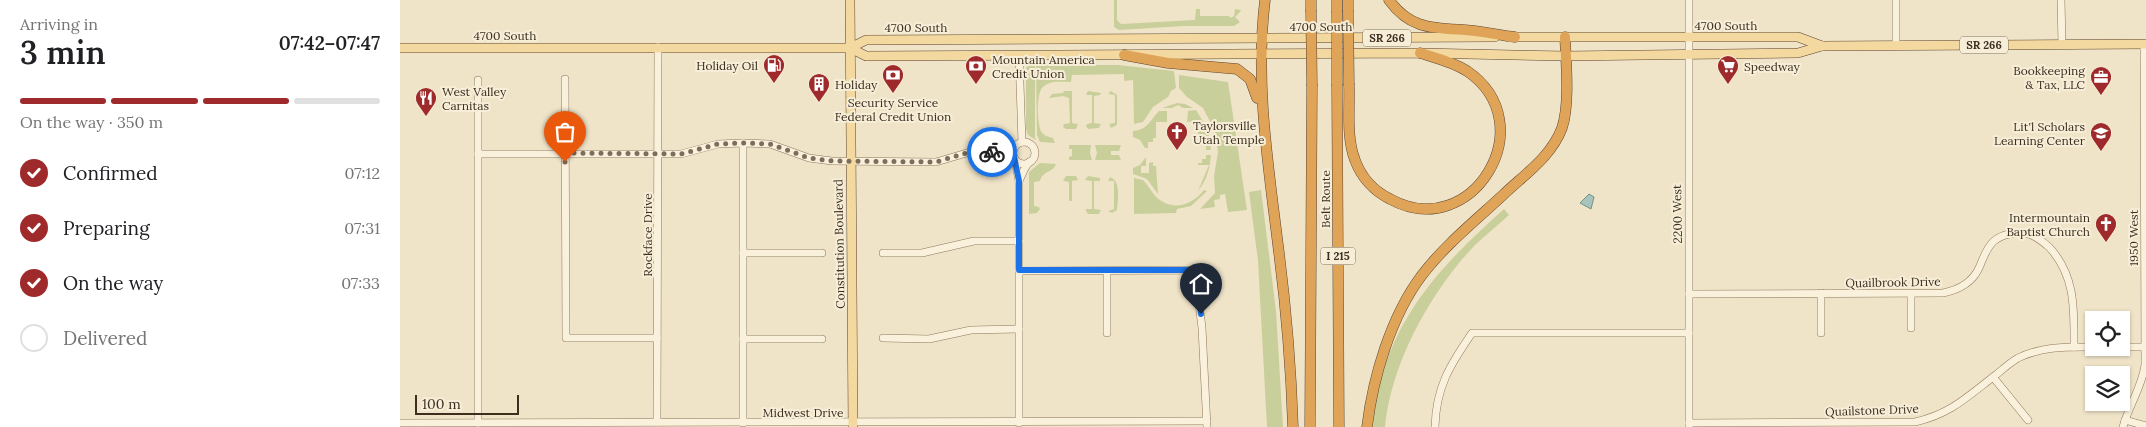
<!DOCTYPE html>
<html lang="en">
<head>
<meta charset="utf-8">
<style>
  :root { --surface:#fff; --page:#f6f6f6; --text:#202124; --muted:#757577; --line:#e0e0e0; --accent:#9e2a2b }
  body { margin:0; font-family:Lora,serif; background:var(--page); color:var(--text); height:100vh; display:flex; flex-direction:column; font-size:19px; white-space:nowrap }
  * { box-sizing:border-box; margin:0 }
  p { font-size:16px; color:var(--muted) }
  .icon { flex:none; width:28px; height:28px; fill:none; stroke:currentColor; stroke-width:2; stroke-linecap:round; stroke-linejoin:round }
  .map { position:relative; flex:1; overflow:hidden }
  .details { display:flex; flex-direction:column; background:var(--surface); width:400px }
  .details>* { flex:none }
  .controls { position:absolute; left:1685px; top:311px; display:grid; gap:10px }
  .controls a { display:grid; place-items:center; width:45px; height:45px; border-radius:0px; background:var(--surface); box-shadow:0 1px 4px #0004; font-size:25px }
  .scale { position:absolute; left:15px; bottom:12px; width:104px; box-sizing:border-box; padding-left:5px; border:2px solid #3d2e20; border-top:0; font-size:14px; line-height:18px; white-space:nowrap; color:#3d2e20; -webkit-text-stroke:4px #f7eed8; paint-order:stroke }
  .pin { position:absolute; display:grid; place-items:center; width:42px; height:42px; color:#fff; margin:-51px -21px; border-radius:50% 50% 50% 0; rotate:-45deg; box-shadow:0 0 5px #0007 }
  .pin .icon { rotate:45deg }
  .courier { position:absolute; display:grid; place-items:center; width:50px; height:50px; margin:-25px; border:4px solid #1a73e8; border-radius:50%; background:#fff; color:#222; box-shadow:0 1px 6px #0007 }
  .head em { font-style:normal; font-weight:600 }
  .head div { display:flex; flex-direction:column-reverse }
  .head { display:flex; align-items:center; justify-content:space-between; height:85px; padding:0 20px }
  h1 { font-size:32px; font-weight:600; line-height:38px }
  .bar { display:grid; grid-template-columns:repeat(4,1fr); gap:8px 5px; align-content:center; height:60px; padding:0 20px }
  .bar i { height:6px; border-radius:4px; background:var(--line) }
  .bar .selected { background:var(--accent) }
  .bar p { grid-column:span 4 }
  ol { padding:0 20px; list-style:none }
  li { display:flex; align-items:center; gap:15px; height:55px }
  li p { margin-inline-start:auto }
  li .icon { padding:5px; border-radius:50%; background:var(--accent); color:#fff; stroke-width:4 }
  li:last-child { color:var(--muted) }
  li i { width:28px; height:28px; border:2px solid var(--line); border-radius:50% }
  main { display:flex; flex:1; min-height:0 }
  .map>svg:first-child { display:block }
</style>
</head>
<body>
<main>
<section class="details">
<div class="head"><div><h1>3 min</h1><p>Arriving in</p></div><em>07:42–07:47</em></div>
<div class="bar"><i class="selected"></i><i class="selected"></i><i class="selected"></i><i></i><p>On the way · 350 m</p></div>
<ol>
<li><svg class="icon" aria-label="check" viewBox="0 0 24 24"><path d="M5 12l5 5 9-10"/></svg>Confirmed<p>07:12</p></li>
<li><svg class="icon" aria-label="check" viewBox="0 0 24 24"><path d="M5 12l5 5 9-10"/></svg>Preparing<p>07:31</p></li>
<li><svg class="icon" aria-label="check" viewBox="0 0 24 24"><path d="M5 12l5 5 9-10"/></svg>On the way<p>07:33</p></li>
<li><i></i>Delivered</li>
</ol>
</section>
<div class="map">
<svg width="1746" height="427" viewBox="0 0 1746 427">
  <rect width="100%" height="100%" fill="#f0e4c8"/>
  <g fill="#c9cf9b">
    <polygon points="714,0 717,0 717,20 721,24 795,20 796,9 800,9 800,16 829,16 831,18 834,16 835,9 841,10 840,12 835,17 840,22 834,26 784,26 719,30 714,27"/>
    <polygon points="635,64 635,137 636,140 628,135 626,129 626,68 630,64"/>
    <path d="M 636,65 L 718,65 L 774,71 L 776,88 L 771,91 L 768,97 L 753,107 L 743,122 L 734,124 L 733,80 L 724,81 L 724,74 L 672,75 L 671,82 C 661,82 649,80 642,88 C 636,95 637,126 642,133 C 645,136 649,137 653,138 L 655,143 L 640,142 L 637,135 Z"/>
    <polygon points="779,75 828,82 847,210 828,212 825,194 820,195 820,199 814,200 815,207 800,209 815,193 814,176 818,152 815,131 803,108 787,97 779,88"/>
    <polygon points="664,91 672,91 672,123 678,124 676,129 666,129 663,127 664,124 670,123 669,98 663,96 649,98 652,94 663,93"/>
    <polygon points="688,91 701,93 700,95 694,96 694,123 701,124 699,128 688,129 686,126 687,124 692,123 692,95 686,95"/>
    <polygon points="711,91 717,95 717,125 711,128 709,124 715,123 715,95 708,94"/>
    <polygon points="777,103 785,104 793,108 783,108 778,105 772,108 762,108"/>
    <polygon points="796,110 808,130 811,150 806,150 806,145 802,145 802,141 798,142 798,121 787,122 788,111"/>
    <path d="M 759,111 L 767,111 L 767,122 L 756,122 L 756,138 L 753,138 L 753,142 L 748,142 L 748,148 L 745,148 L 740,140 L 733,137 L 733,131 C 748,130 750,120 759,111 Z"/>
    <polygon points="669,145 691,145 690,153 692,160 669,160 669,157 672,156 672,149 669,149"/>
    <polygon points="695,145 721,145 719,151 711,151 711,155 719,155 721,160 695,160 697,153"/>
    <path d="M 806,155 L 811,155 C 810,168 807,180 798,191 L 809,165 L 798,165 L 798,163 L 802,163 L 802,159 L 806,159 Z"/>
    <polygon points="746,157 746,166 741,166 741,173 749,173 749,163 753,162 753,166 756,166 758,194 747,179 733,174 733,168 740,165"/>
    <path d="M 640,163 L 656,164 C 653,173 643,170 640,181 L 634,182 L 634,206 L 639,207 L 640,209 L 637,213 L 629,214 L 629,172 Z"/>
    <polygon points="666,176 676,176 678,180 672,181 672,201 669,201 669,182 663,181"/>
    <polygon points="688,176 700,178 700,181 694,181 694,209 701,210 699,214 688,214 686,211 686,209 692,209 692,181 685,180"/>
    <path d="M 710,177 C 721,181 718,199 717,210 L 712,213 L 708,211 L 714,209 L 714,181 L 708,181 Z"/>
    <path d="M 734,178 L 743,180 C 748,185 751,191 755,196 C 772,212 791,206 804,190 L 807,191 L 791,206 L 777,209 L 776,213 L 734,214 Z"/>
    <polygon points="861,190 876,311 883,427 867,427 858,261 849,192"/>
    <path d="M 1104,209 L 1109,215 C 1098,225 1086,235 1075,245 C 1031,291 991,363 985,427 L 971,427 C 975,404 979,381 987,360 C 1010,297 1055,253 1104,209 Z"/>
  </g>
  <polygon fill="#a9c4bc" stroke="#6f938a" points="1189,194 1194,197 1191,209 1180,203"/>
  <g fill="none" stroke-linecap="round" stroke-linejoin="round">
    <g stroke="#8d765c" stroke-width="8">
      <g id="minor">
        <polyline points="1289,0 1289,427"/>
        <polyline points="1496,0 1496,46"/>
        <polyline points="1661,0 1662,44"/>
        <polyline points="619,55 622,142"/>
        <polyline points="165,79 166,338 257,338"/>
        <polyline points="78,80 78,423"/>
        <circle cx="624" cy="153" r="11"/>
        <polyline points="78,154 281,154 318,144 343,143 370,144 409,158 432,161 536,162 570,152 613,152"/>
        <polyline points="615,159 619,181 619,423"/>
        <polyline points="619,181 625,168 629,162"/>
        <polyline points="343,253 422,253"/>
        <polyline points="483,253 522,253 574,241 619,241"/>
        <polyline points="619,271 795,270 802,328 807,427"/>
        <polyline points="707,271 707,333"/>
        <polyline points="1421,293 1421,333"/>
        <path d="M 1289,294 L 1543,293 C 1558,290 1572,283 1579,268 C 1583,259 1586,248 1594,241 C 1602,234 1616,232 1626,233 C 1635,235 1642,241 1649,247 C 1676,276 1674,310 1674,347"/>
        <polyline points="1511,294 1511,328"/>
        <polyline points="483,338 529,339 571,330 619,329"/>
        <polyline points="343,339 422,339"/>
        <polyline points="1721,347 1746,347"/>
        <polyline points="1593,377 1628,420"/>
        <polyline points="1725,420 1746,426"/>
        <polyline points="257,422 258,47"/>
        <polyline points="0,423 807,421"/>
        <polyline points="343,423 343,143"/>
        <path d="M 1289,423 L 1515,422 C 1551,414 1568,396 1597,374 C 1604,368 1611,362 1618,358 C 1643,346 1667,347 1694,347"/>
        <path d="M 1035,427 C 1036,387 1050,365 1072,333 L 1289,333"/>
        <path d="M 1723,427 C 1729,405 1742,387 1745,365 L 1744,44"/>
      </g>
    </g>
    <g stroke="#5b4430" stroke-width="10">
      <g id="major">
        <polyline points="450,0 453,427"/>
        <polyline points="1108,37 1398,37 1422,46"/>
        <polyline points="0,48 450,48 466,40 1095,37"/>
        <polyline points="450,48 466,56 1020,53 1166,56 1398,53 1422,46 1746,44"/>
      </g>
    </g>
    <g stroke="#5b4430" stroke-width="11">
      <g id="highway">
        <path d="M 865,0 C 855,83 868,163 878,245 C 886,306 891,366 893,427"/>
        <polyline points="911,0 911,10"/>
        <polyline points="937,0 937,11"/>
        <polyline points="948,0 948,10"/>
        <path d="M 989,0 C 1010,29 1032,28 1065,30 C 1081,31 1098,35 1115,37"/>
        <polyline points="724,55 768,63 837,69 850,79 857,98"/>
        <path d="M 949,85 C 950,109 946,137 955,160 C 961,177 974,191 990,199 C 1072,244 1145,124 1067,71 C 1053,62 1036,58 1020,53"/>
        <polyline points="937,86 939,427"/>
        <polyline points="910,427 912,86"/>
        <path d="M 967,427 C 973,377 991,316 1022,275 C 1045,245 1075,221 1103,195 C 1125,174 1151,157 1162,128 C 1170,104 1166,62 1165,37"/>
      </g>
    </g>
    <use href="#minor" stroke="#faf1dc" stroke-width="7"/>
    <use href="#major" stroke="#f3d9a0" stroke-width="9"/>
    <use href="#highway" stroke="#e0a458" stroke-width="10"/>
    <g stroke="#5b4430" stroke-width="11" stroke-linecap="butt">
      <g id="highway-bridge">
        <polyline points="911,10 912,86"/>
        <polyline points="948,10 949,85"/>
        <polyline points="937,11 937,86"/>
      </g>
    </g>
    <use href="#highway-bridge" stroke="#e0a458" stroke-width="10"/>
  </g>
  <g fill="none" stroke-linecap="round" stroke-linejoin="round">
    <polyline stroke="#7c6e5b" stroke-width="5" stroke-dasharray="0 9" points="165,162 165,153 281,154 318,144 343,143 370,144 409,158 432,161 536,162 570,152 592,152"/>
    <polyline stroke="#1a73e8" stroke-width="6" points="592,152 613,152 619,181 619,270 795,270 801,314"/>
  </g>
  <defs>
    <g id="fuel-pin" transform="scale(1.125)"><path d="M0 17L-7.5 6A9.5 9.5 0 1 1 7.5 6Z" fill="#9e2a2b" stroke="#f7eed8"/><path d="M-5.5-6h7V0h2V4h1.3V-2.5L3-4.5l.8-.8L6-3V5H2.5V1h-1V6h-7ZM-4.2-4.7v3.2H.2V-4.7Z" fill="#fff"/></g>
    <g id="bank-pin" transform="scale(1.125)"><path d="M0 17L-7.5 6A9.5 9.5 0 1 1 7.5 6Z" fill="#9e2a2b" stroke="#f7eed8"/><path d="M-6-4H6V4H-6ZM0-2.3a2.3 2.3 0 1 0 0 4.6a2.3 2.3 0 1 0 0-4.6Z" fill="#fff"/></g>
    <g id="supermarket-pin" transform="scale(1.125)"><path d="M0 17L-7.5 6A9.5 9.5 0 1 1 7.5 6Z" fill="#9e2a2b" stroke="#f7eed8"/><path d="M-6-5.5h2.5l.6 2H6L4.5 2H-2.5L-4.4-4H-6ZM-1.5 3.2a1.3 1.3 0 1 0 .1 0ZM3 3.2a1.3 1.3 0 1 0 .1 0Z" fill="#fff"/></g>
    <g id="office-pin" transform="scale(1.125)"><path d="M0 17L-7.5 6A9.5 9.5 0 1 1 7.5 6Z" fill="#9e2a2b" stroke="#f7eed8"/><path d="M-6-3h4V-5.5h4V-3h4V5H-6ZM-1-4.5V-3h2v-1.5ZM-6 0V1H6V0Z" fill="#fff"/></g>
    <g id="building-pin" transform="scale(1.125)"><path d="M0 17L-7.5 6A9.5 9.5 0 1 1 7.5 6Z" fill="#9e2a2b" stroke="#f7eed8"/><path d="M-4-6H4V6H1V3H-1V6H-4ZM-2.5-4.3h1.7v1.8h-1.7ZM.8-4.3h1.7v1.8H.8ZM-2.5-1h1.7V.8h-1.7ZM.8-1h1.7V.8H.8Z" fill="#fff"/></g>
    <g id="restaurant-pin" transform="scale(1.125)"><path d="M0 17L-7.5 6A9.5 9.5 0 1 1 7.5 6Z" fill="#9e2a2b" stroke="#f7eed8"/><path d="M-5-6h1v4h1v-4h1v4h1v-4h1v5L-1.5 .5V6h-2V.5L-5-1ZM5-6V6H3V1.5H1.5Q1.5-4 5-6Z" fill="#fff"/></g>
    <g id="church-pin" transform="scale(1.125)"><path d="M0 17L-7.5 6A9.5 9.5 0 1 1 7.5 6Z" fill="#9e2a2b" stroke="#f7eed8"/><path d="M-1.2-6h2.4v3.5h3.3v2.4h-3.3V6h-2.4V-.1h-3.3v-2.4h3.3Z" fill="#fff"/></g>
    <g id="school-pin" transform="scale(1.125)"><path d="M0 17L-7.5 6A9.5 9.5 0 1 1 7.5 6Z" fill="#9e2a2b" stroke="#f7eed8"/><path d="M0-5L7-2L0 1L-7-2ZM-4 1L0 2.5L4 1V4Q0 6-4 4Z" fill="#fff"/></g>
  </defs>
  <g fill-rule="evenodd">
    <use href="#fuel-pin" x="374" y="65"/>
    <use href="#bank-pin" x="576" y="66"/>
    <use href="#supermarket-pin" x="1328" y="66"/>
    <use href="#bank-pin" x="493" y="75"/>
    <use href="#office-pin" x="1701" y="77"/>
    <use href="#building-pin" x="419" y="84"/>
    <use href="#restaurant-pin" x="26" y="98"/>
    <use href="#church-pin" x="777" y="132"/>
    <use href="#school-pin" x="1701" y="133"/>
    <use href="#church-pin" x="1706" y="224"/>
  </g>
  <g text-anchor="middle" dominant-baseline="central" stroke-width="4" stroke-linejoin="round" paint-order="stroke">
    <g fill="#f7eed8" stroke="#756857" stroke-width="1">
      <rect x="963" y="29.5" width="48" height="17" rx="4"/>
      <rect x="1560" y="36.5" width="48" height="17" rx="4"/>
      <rect x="920.5" y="247.5" width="35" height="17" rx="4"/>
    </g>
    <g font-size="11" font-weight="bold" fill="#3d2e20">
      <text x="987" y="38">SR 266</text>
      <text x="1584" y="45">SR 266</text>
      <text x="938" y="256">I 215</text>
    </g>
    <g font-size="12" fill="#3d2e20" stroke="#f7eed8">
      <text x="1326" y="25">4700 South</text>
      <text x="921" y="26">4700 South</text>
      <text x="516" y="27">4700 South</text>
      <text x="105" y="35">4700 South</text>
      <text transform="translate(925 199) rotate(-90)">Belt Route</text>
      <text transform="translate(1277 214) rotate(-91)">2200 West</text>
      <text transform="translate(247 235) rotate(-90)">Rockface Drive</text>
      <text transform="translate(1733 238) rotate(-90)">1950 West</text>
      <text transform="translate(439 244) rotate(-91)">Constitution Boulevard</text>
      <text transform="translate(1493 282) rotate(-1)">Quailbrook Drive</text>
      <text transform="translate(1472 410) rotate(-2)">Quailstone Drive</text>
      <text x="403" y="412">Midwest Drive</text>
    </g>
    <g font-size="12" fill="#3d2e20" stroke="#f7eed8" text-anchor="start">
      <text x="592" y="59">Mountain America<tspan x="592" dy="14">Credit Union</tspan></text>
      <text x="358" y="65" text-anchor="end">Holiday Oil</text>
      <text x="1344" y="66">Speedway</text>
      <text x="1685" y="70" text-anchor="end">Bookkeeping<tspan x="1685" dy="14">&amp; Tax, LLC</tspan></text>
      <text x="435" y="84">Holiday</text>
      <text x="42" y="91">West Valley<tspan x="42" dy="14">Carnitas</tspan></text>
      <text x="493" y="102" text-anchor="middle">Security Service<tspan x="493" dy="14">Federal Credit Union</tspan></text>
      <text x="793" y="125">Taylorsville<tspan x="793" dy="14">Utah Temple</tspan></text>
      <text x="1685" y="126" text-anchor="end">Lit'l Scholars<tspan x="1685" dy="14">Learning Center</tspan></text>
      <text x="1690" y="217" text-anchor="end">Intermountain<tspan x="1690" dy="14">Baptist Church</tspan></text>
    </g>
  </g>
</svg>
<div class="controls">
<a><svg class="icon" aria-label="locate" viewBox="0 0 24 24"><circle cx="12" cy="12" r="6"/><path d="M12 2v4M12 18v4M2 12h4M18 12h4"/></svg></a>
<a><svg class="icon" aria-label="layers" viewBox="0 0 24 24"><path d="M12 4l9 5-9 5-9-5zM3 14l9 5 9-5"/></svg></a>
</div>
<div class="scale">100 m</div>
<div class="pin" style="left:165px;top:162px;background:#ea580c"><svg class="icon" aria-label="bag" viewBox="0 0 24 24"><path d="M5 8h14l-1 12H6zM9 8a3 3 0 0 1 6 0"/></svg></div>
<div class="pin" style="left:801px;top:314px;background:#1f2937"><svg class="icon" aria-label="home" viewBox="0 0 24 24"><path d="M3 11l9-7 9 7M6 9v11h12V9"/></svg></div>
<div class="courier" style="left:592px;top:152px"><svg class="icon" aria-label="bike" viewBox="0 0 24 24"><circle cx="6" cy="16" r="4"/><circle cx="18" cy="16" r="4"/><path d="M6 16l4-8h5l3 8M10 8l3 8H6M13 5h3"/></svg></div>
</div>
</main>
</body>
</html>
